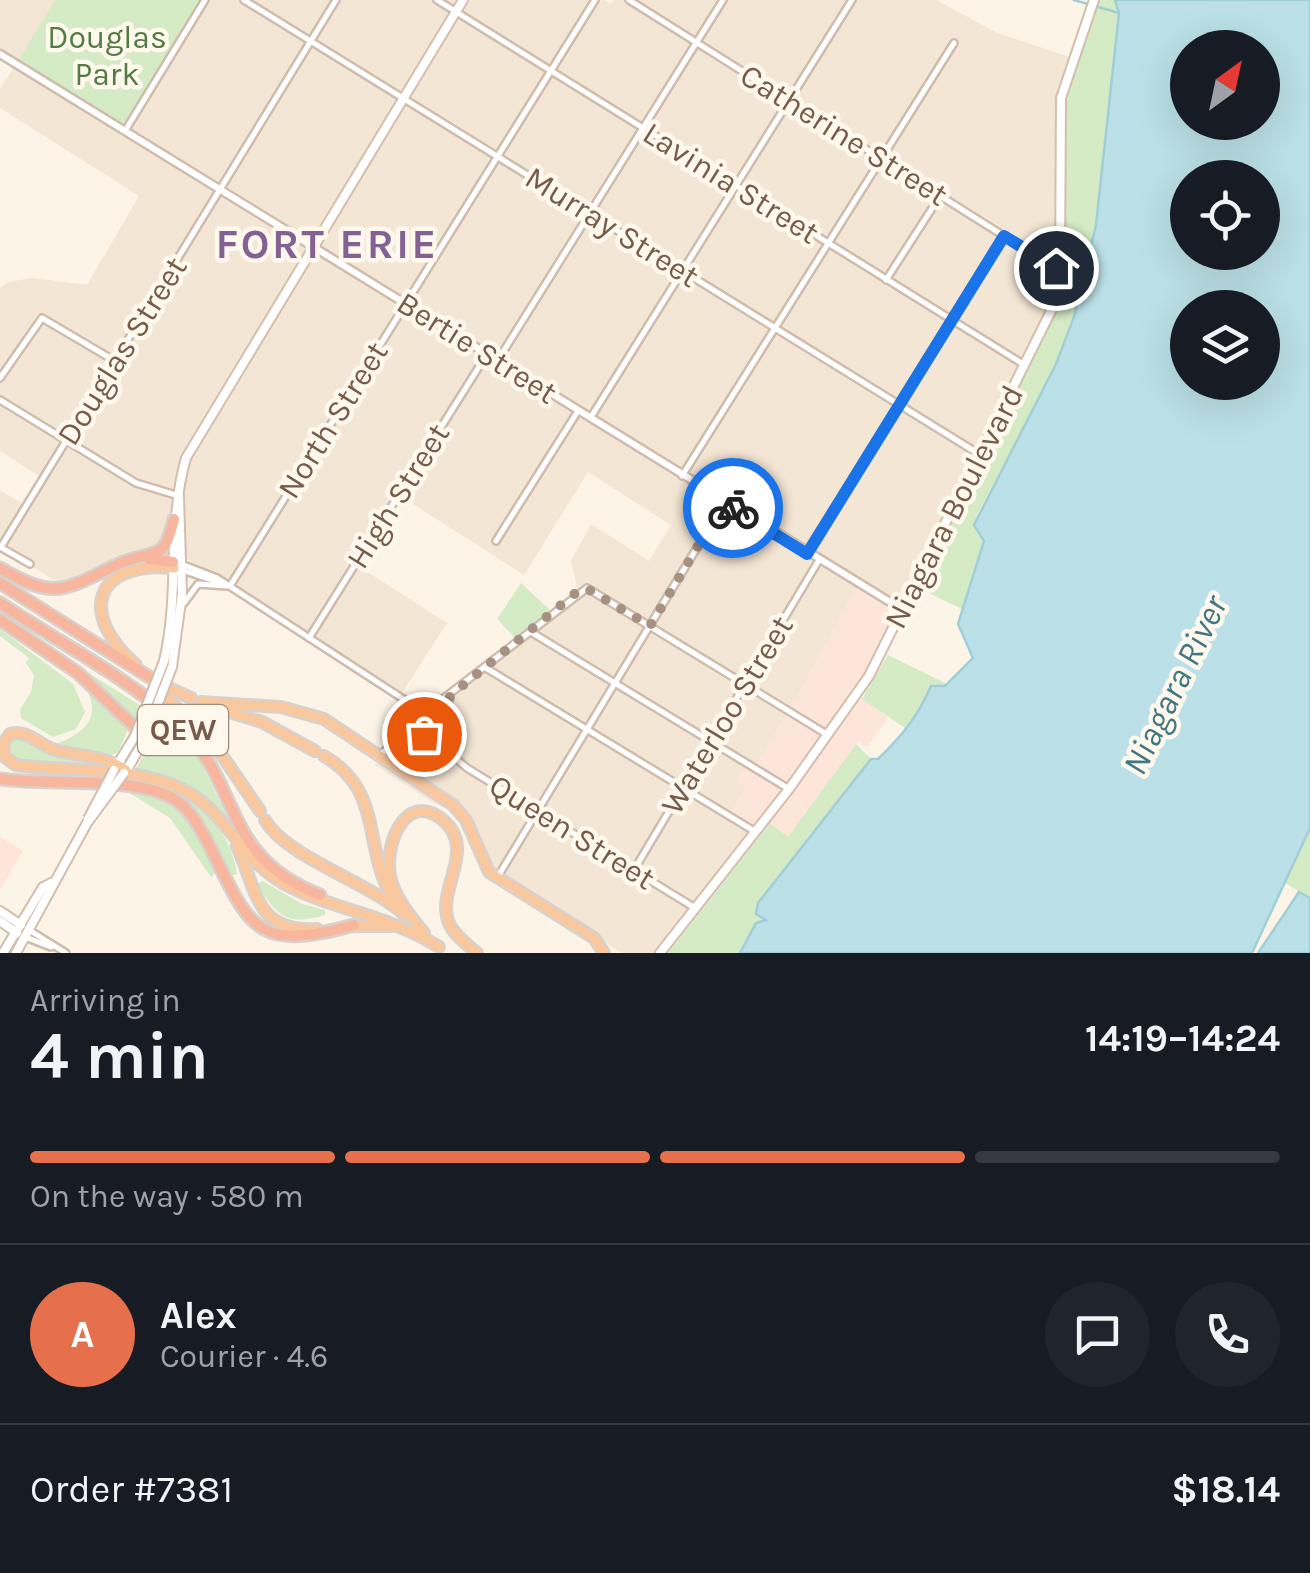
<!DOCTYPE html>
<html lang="en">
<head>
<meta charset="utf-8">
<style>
  :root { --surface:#171b24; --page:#20242c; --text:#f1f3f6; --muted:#9ea1a6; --line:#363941; --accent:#e7704c }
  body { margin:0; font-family:Karla,sans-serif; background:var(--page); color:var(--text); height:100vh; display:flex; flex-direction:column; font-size:38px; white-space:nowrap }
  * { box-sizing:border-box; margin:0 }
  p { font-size:32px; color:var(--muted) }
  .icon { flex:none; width:55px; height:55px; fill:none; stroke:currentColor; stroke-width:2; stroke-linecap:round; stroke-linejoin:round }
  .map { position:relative; height:953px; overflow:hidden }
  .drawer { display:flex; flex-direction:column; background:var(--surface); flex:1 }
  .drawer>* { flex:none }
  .needle { width:65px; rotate:33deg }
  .tools { position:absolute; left:1170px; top:30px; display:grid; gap:20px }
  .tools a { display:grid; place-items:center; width:110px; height:110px; border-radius:50%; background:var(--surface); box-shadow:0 10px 40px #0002; font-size:50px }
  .pin { position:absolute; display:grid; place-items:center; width:85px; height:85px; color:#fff; margin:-42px; border:5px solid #fff; border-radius:50%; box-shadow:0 2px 10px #0007 }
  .courier { position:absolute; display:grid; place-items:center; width:100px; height:100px; margin:-50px; border:8px solid #1a73e8; border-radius:50%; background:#fff; color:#222; box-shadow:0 2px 12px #0007 }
  .head em { font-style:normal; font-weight:700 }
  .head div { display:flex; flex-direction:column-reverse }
  .head { display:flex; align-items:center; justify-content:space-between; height:170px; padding:0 30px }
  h1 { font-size:65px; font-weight:700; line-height:75px }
  .bar { display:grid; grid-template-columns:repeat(4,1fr); gap:15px 10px; align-content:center; height:120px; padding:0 30px }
  .bar i { height:12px; border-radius:8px; background:var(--line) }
  .bar .selected { background:var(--accent) }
  .bar p { grid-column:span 4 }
  .line { display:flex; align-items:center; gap:25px; padding:0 30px; border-top:2px solid var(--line) }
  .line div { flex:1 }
  .round { display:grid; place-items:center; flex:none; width:105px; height:105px; border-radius:52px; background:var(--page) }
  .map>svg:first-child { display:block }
</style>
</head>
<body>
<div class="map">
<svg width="1310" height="953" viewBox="0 0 1310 953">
  <rect width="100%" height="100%" fill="#fcf4e7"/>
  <polygon fill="#f4e6d5" points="0,0 604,0 611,4 614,0 937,0 995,32 1070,57 1061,103 1060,271 1053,310 902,611 825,733 662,953 622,953 499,876 483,854 474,822 432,802 375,765 578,592 571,561 591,524 649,561 671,525 588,472 524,575 399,495 355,564 447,623 400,696 178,553 143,553 64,586 0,547 0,490 26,506 42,478 0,451 0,288 8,282 32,278 87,285 139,196 0,108 0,89 16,64 0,54"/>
  <g fill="#fde5da">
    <polygon points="858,584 903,610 857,694 888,718 867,747 858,742 788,837 766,821 756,833 728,816 746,787 737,781 748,764 754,767 791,707"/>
    <polygon points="0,837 23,851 0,890"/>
  </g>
  <g fill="#d4ebc5">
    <polygon points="55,0 206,0 125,131 17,63"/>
    <polygon points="1098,0 1115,0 1119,13 1096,225 1074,317 1056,364 977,515 984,541 962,609 918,588 984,449 1033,361 1064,288 1064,101"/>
    <polygon points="521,583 550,610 516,639 497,619"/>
    <polygon points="0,629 73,684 85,712 76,729 53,737 21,718 20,710 31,692 34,675 26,663 29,658 0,636"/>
    <polygon points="888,655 947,684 928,691 926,704 908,730 862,699"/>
    <polygon points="79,667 141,706 135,720"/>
    <path d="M 85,687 L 128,729 L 118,752 L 111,756 L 54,745 C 79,735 105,721 85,687 Z"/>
    <polygon points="163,723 200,761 228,818 204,799 133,773"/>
    <polygon points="16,736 105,764 108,768 20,762 6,751 8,741"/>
    <polygon points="856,744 871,759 805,847 768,889 766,921 740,953 668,953 770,823 788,837"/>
    <path d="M 156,785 C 198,796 231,830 237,874 L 229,876 L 205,829 Z"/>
    <path d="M 128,792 C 181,797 195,828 217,871 L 211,877 L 170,818 Z"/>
    <polygon points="1310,828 1310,898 1285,883"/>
    <path d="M 263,881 L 302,904 L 325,910 L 325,915 C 286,926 278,917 257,884 Z"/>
  </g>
  <g fill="#bbe0e7" stroke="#a1cfd8" stroke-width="2.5" fill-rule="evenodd">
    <path d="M 1115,0 L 1310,0 L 1310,828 L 1252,953 L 740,953 L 756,923 L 766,920 L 756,914 L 758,903 L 871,759 L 878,759 C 903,735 918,716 931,686 L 945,686 L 973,658 L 958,624 L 984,541 L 974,525 L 1056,364 L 1074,317 L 1096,225 L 1119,13 ZM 1188,48 L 1262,48 L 1262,122 L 1188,122 ZM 1188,178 L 1262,178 L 1262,252 L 1188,252 ZM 1188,308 L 1262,308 L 1262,382 L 1188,382 Z"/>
    <polygon points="1299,892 1310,898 1310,953 1258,953"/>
  </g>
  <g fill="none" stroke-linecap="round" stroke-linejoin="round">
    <polyline stroke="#a1cfd8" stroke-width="2.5" points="1074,0 1119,13"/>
    <g stroke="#cfbcad" stroke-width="10">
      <g id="minor">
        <polyline points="244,0 979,454"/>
        <polyline points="437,0 1023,364"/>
        <polyline points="629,0 1058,270"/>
        <polyline points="125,131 205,0"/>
        <polyline points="886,280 940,196"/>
        <polyline points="498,360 723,0"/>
        <polyline points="0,378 42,318 115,361"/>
        <polyline points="0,400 136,483 179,496"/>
        <polyline points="591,417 852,0"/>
        <polyline points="682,476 954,43"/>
        <polyline points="496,541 578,411"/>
        <polyline points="0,547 30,564"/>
        <polyline points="1,547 336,0"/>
        <polyline points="808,552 1004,236"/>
        <polyline points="181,564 217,578 411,704 426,709"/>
        <polyline points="182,570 218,582"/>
        <polyline points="230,586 595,0"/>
        <polyline points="184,603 198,584 227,586"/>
        <polyline points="531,632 789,789"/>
        <polyline points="309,638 487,354"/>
        <polyline points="486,668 754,831"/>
        <polyline points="411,704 419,729 434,735 444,726 450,698"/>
        <polyline points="431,708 587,588 828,735"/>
        <polyline points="417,720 426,709 436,709 444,716"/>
        <polyline points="442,730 450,751"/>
        <polyline points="429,736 467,768 695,908"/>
        <polyline points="380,755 417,723"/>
        <polyline points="634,870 819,560"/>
        <polyline points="500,873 724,503"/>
        <polyline points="29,930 66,953"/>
        <polyline points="25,937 51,947"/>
      </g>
    </g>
    <g stroke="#cfbcad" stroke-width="11">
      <polyline id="tertiary" points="0,54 903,610"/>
    </g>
    <g stroke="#d4bead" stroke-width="12">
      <g id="secondary">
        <path d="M 164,661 C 180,593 167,524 186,458 L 463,0"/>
        <polyline points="172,667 182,594 179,496"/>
        <polyline points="114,770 135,736"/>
        <polyline points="125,773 143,742"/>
        <polyline points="0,911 21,925"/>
        <polyline points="0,921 17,933"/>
        <polyline points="3,953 43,887 51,883"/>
        <polyline points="16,953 87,823"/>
        <polyline points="660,953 789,789 869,676 1053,307 1060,271 1061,98 1094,0"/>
      </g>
    </g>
    <g stroke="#d9d1cd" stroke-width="14">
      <g id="trunk">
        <path d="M 136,665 C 78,614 93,561 174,568"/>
        <polyline points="160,684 191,698"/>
        <polyline points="161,692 183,714"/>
        <polyline points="201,702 281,707 324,719 453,805 466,820 489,872 594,938 604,953"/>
        <polyline points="220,709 262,722 315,751"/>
        <polyline points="192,721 206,732 260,811"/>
        <path d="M 324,756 C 386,792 361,850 395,902"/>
        <path d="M 126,770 C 103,755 81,757 55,750 C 39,745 28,729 10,734 L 3,744 L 5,757 L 16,765 C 73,773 154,763 202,802 C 232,826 248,864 283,883 C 332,910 387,914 439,947"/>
        <path d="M 265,820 C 286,857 367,881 405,915"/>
        <path d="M 237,846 C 257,890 255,933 317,929"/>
        <polyline points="348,926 392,926"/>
        <path d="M 424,933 C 411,917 397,901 391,880 C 382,848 405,787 444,821 C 478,851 433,893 450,925 C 455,936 468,945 477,953"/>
      </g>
    </g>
    <g stroke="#d9d1cd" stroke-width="15">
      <g id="motorway">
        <polyline points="149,559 173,562"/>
        <path d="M 0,568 C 58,603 66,588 121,563 C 155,549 164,563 174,519"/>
        <polyline points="0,583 154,680"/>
        <path d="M 0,603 C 58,642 127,677 178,724 C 244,786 220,856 320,895"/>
        <polyline points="0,620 78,673 143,735"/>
        <path d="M 0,779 C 48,786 134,775 174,799 C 190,809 198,825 207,841 C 250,926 252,953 354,925"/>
      </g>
    </g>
    <use href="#minor" stroke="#fff" stroke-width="5"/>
    <use href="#tertiary" stroke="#fff" stroke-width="6"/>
    <use href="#secondary" stroke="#fff" stroke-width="8"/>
    <use href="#trunk" stroke="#f9c89e" stroke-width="9"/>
    <use href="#motorway" stroke="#f7b69d" stroke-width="10"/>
    <g stroke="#d4bead" stroke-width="12" stroke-linecap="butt">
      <g id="secondary-bridge">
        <polyline points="135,736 164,661"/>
        <polyline points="143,742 172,667"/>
        <polyline points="88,819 114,770"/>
        <polyline points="87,823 124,773"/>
      </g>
    </g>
    <use href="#secondary-bridge" stroke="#fff" stroke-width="8"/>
  </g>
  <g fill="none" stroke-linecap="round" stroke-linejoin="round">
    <polyline stroke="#a69182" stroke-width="10" stroke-dasharray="0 18" points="424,734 434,736 442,730 450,696 577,592 586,588 650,626 724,503 733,508"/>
    <polyline stroke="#1a73e8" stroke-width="12" points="733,508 807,554 1004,236 1056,268"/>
  </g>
  <g text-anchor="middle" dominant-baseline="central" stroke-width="9" stroke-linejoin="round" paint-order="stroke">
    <rect fill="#fff8ed" stroke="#a08a7c" stroke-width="2.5" x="138" y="705" width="90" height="50" rx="8"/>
    <g font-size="30" font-weight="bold" fill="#775b4b">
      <text x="183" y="730">QEW</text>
    </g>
    <g font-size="32" fill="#537c42" stroke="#fff8ed">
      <text x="107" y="37">Douglas<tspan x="107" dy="37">Park</tspan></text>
    </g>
    <g font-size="32" fill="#775b4b" stroke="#fff8ed">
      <text transform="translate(844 135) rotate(32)">Catherine Street</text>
      <text transform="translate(731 183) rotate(32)">Lavinia Street</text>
      <text transform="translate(612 227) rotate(32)">Murray Street</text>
      <text transform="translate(477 348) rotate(32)">Bertie Street</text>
      <text transform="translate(122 351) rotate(-58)">Douglas Street</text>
      <text transform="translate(333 420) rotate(-58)">North Street</text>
      <text transform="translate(398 496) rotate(-58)">High Street</text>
      <text transform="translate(954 507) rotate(-63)">Niagara Boulevard</text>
      <text transform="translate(727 715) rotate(-59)">Waterloo Street</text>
      <text transform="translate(572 832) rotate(32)">Queen Street</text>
    </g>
    <g font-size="35" font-style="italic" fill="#417783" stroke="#fff8ed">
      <text transform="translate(1175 685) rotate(-64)">Niagara River</text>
    </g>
    <g font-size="42" font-weight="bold" letter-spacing="2.5" fill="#836293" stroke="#fff8ed">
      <text x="327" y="244">FORT ERIE</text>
    </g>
  </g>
</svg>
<div class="tools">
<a><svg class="needle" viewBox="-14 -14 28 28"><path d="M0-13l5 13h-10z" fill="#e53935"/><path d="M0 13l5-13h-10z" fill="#9ea1a6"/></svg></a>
<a><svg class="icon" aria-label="locate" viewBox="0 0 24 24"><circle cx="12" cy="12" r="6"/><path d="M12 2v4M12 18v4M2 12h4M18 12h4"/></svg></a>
<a><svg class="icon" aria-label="layers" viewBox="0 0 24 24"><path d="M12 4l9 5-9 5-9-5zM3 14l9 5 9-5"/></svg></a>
</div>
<div class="pin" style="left:424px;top:734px;background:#ea580c"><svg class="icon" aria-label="bag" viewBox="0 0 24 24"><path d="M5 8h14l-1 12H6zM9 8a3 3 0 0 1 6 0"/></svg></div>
<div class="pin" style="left:1056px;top:268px;background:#1f2937"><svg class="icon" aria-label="home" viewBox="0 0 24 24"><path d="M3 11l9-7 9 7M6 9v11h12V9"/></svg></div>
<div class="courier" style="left:733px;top:508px"><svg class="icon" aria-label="bike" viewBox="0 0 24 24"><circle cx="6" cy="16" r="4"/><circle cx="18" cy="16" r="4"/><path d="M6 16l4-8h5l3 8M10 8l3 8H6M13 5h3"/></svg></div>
</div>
<section class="drawer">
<div class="head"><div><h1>4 min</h1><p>Arriving in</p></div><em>14:19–14:24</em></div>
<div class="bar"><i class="selected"></i><i class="selected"></i><i class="selected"></i><i></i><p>On the way · 580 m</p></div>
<div class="line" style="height:180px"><b class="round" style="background:var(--accent);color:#fff">A</b><div><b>Alex</b><p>Courier · 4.6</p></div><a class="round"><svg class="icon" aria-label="chat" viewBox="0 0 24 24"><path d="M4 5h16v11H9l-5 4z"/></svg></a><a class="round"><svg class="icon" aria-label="phone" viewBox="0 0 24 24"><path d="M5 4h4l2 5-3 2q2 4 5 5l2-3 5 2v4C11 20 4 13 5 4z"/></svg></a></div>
<div class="line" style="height:130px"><div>Order #7381</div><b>$18.14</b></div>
</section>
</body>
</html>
